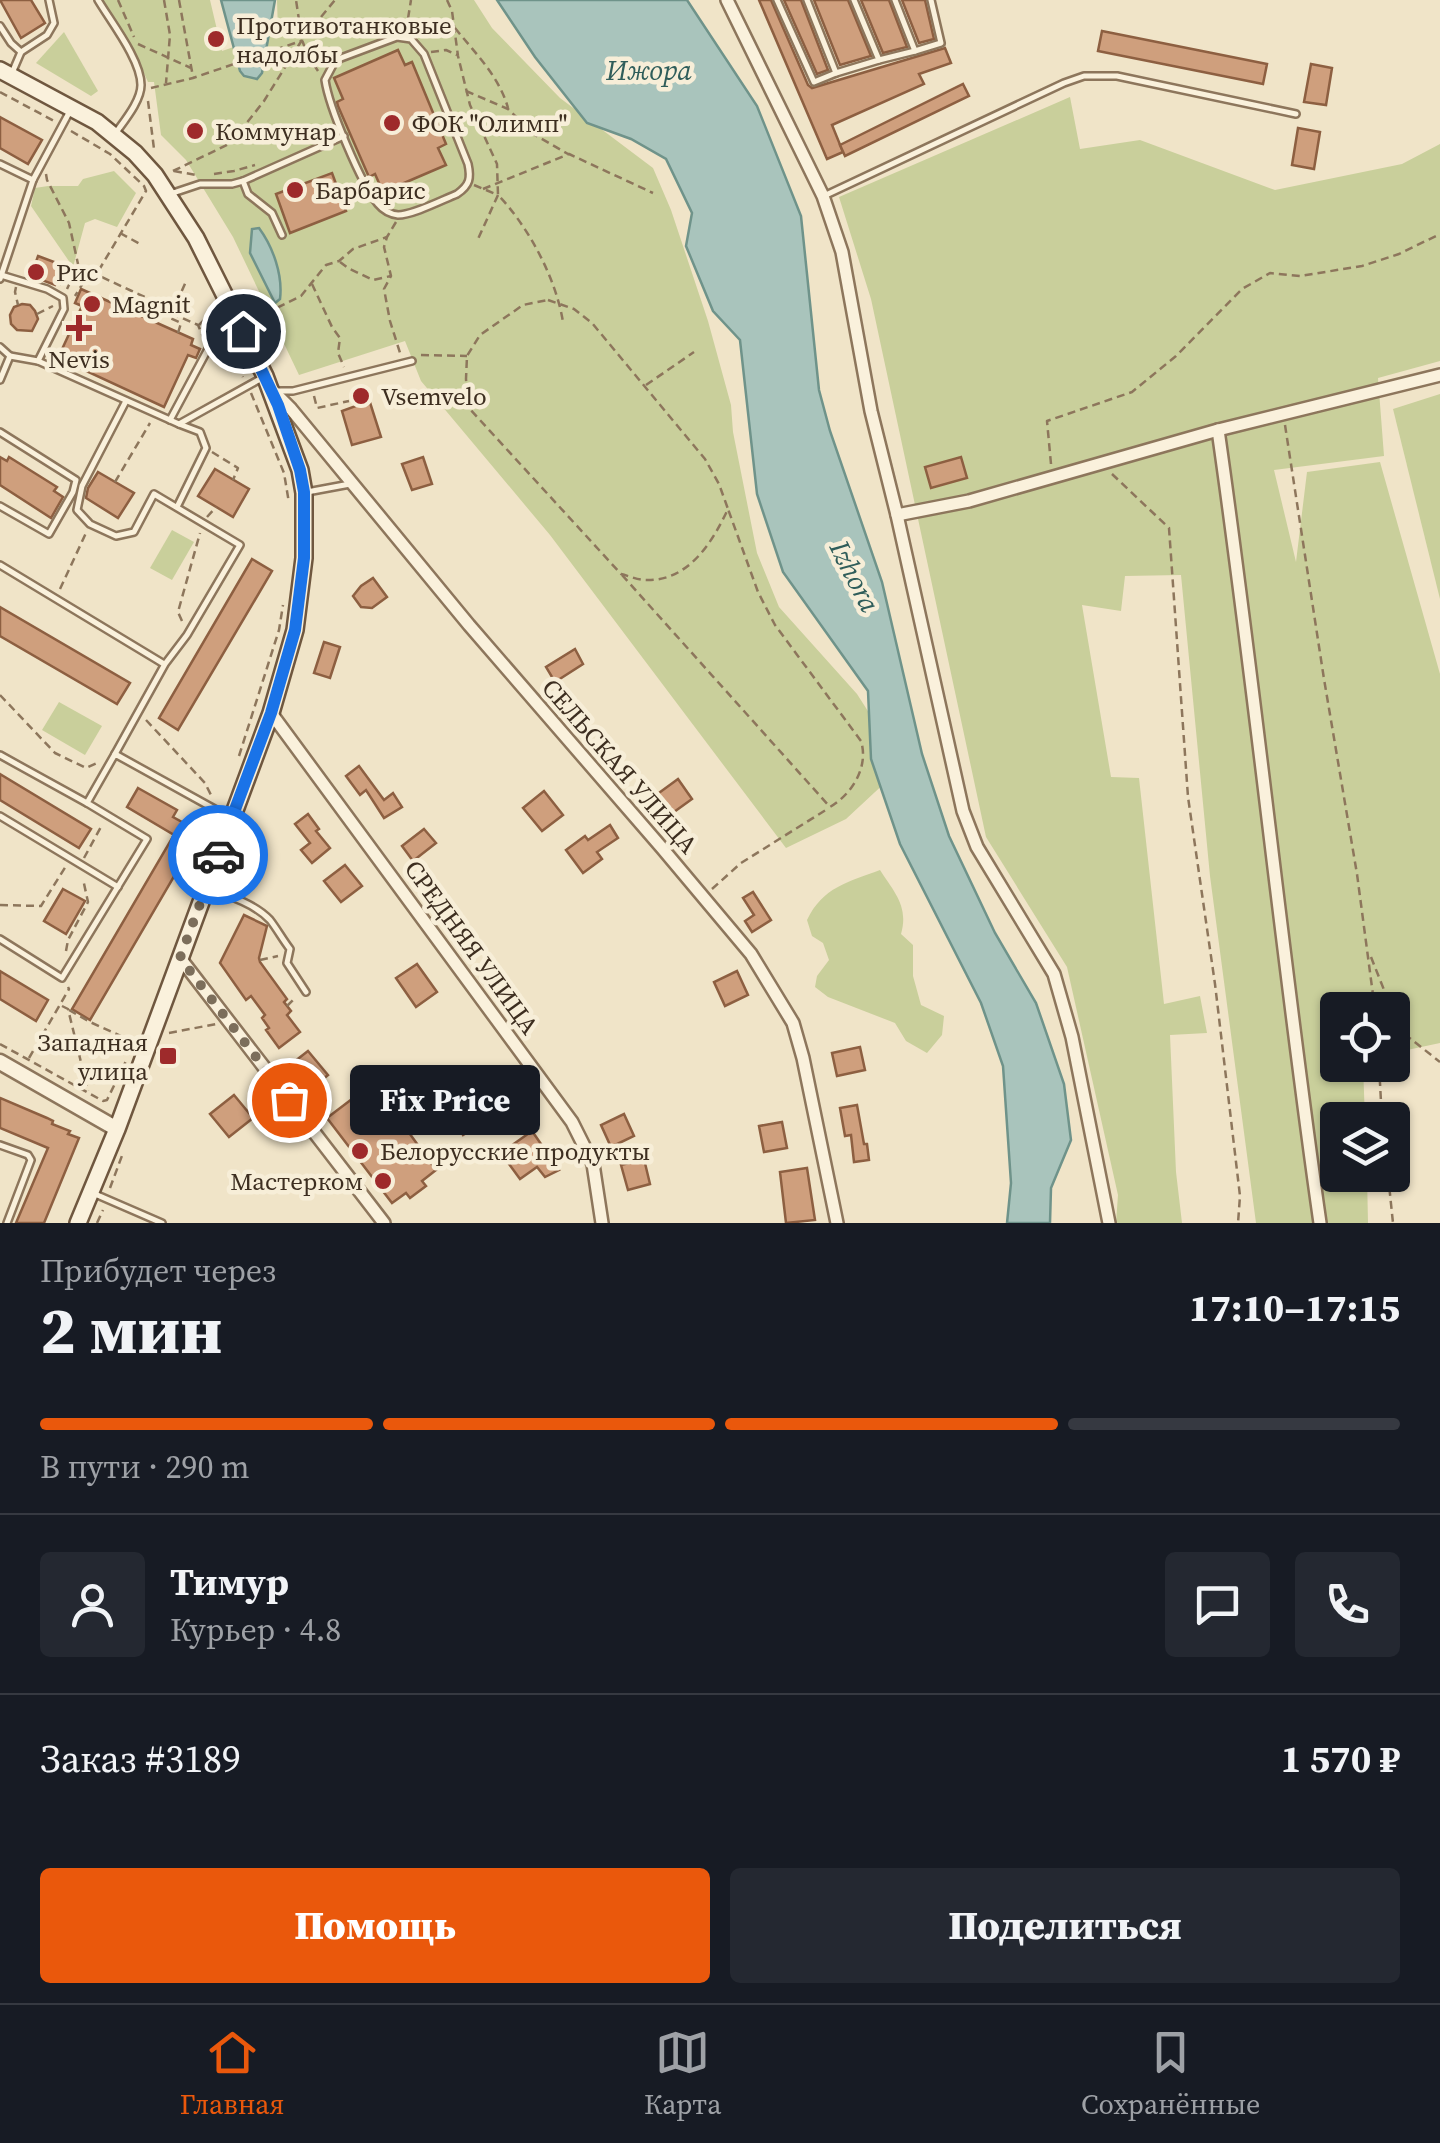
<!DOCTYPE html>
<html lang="ru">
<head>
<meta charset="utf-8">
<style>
  :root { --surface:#171b24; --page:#242831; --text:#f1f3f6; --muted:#9ea1a6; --line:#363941; --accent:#ea580c }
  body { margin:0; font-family:"Source Serif 4",serif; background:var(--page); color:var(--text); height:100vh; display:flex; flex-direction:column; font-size:38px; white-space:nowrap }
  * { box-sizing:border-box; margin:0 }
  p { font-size:32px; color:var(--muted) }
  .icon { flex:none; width:55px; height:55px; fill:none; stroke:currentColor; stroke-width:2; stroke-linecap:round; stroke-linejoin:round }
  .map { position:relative; height:1223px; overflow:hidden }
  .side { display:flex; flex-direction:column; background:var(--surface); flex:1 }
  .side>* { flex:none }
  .buttons { position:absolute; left:1320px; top:992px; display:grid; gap:20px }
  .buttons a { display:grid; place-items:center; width:90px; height:90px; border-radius:10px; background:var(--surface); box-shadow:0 2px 8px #0004; font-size:50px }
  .pin { position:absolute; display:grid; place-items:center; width:85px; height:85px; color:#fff; margin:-42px; border:5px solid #fff; border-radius:50%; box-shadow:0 2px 10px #0007 }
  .courier { position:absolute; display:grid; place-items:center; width:100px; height:100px; margin:-50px; border:8px solid #1a73e8; border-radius:50%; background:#fff; color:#222; box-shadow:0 2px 12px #0007 }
  .bubble { position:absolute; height:70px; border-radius:10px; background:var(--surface); box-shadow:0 2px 8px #0004; font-size:32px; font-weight:800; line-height:70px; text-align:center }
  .summary em { font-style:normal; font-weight:800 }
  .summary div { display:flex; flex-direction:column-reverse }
  .summary { display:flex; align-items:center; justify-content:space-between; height:170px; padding:0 40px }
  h1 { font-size:65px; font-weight:800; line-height:75px }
  .bar { display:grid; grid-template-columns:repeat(4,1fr); gap:15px 10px; align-content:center; height:120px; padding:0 40px }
  .bar i { height:12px; border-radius:8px; background:var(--line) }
  .bar .current { background:var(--accent) }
  .bar p { grid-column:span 4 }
  .line { display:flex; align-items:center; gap:25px; padding:0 40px; border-top:2px solid var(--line) }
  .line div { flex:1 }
  .round { display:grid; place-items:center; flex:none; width:105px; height:105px; border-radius:10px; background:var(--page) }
  .action { display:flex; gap:20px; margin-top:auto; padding:20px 40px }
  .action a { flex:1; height:115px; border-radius:10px; background:var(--accent); color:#fff; font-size:40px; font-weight:800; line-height:115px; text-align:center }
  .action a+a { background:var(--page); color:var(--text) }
  .tab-bar { display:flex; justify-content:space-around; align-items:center; height:140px; border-top:2px solid var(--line); background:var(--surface); font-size:28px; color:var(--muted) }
  .tab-bar a { display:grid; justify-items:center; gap:5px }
  .tab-bar .current { color:var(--accent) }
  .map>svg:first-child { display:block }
</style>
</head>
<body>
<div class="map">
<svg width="1440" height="1223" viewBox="0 0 1440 1223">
  <rect width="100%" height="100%" fill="#f0e4c8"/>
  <g fill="#c9cf9b">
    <polygon points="103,0 210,0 222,51 278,32 277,0 474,0 492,28 560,98 653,168 671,210 708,321 731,405 733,432 757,553 779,607 857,694 903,766 846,819 786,848 550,535 421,381 405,341 299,375 233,237 186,160 161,135 154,82 148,82 137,58"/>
    <polygon points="64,32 98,91 91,96 36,63"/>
    <polygon points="1070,97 1080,149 1140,140 1275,190 1402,164 1440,144 1440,361 1378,378 1384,456 1274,470 1296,562 1307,472 1380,462 1440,674 1440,1043 1393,1053 1392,1010 1338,1010 1338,1065 1363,1065 1365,1120 1338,1120 1338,1175 1367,1175 1368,1223 1256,1223 1210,876 1181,575 1125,576 1121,611 1082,605 1111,777 1139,778 1164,1004 1200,996 1207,1033 1170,1035 1176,1172 1182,1223 1116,1223 1118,1195 1067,967 986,837 871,299 839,197"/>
    <polygon points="114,171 136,193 117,227 95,219 85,223 73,267 31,206 35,188 48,186 78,186 83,179"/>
    <polygon points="1440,394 1440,599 1393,409"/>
    <polygon points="172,530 194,542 172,580 150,568"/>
    <polygon points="59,702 102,726 85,755 42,730"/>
    <path d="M 880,870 C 894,892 909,906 901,934 L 913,945 L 913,976 L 921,1005 L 944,1016 L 942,1035 L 927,1053 L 906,1041 L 895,1023 L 828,997 L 815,987 L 817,976 L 829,960 L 823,943 L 812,936 L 807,920 C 823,887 848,882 880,870 Z"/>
  </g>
  <g fill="#a9c4bc" stroke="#6f938a" stroke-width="2.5">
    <polygon points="221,0 275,0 262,73 257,79 244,76 240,71"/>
    <polygon points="497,0 687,0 757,106 801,216 819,390 830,431 882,582 922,754 949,836 995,933 1036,1003 1064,1084 1071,1140 1051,1188 1050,1223 1007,1223 1011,1183 1003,1066 981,1003 900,844 871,759 868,691 783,572 757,494 740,340 713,311 686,246 692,213 666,159 631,139 587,123 535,57"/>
    <path d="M 259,228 C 273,247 283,275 280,299 L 275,303 L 250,253 L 252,229 Z"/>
  </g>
  <g fill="#cf9f7d" stroke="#8d5f41" stroke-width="2.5">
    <polygon points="0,0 31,0 45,23 21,38"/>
    <polygon points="759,0 771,0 808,85 812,88 945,48 951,63 919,74 924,84 832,125 843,152 827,159"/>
    <polygon points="784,0 801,0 828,70 817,74"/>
    <polygon points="814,0 848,0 871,56 840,65"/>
    <polygon points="861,0 889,0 907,47 883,53"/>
    <polygon points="902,0 925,0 934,39 919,43"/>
    <polygon points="1102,31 1267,64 1263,84 1098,51"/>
    <polygon points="398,50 405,65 412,62 446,144 438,148 446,165 383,192 375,174 369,177 338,106 337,102 343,99 334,78"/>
    <polygon points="1311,64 1332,68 1326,105 1304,102"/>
    <polygon points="963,84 969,96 845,156 840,145"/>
    <polygon points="0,117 42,140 28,164 0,148"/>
    <polygon points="1298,128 1320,132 1314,169 1292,165"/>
    <polygon points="332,173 346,211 290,233 276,194"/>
    <polygon points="38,256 62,265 55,285 31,276"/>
    <polygon points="81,289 193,339 191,345 200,349 196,358 188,355 164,407 58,358 82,306 75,303"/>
    <polygon points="22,304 30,305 35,311 38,319 32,331 17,330 11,324 10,315 14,307"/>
    <polygon points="366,390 381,437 352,445 342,411 356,406 354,393"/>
    <polygon points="0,457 7,461 9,457 57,487 54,491 63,497 51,518 0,485"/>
    <polygon points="423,457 432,484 412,490 402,464"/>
    <polygon points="961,457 967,478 931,488 925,467"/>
    <polygon points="215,469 249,489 233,517 198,496"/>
    <polygon points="98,472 134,493 118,518 86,498 88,488"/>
    <polygon points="252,559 272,571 178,730 159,718"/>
    <polygon points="373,578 387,597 372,608 361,607 353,596 361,586"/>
    <polygon points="0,607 130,683 117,704 0,636"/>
    <polygon points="324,642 340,647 330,678 314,673"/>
    <polygon points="575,649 583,664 555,682 546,667"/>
    <polygon points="359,766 384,800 393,793 402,807 384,818 366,790 360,795 346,776"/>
    <polygon points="0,774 91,829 79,848 0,800"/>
    <polygon points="678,779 692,799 667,817 652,798"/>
    <polygon points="138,788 177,810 173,817 200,832 90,1020 72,1009 174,835 127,807"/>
    <polygon points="544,791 563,815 542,831 523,808"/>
    <polygon points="308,814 319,829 316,831 330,848 312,863 301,850 310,843 295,824"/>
    <polygon points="610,825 618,838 597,852 602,859 583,873 566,850 585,836 588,840"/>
    <polygon points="424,829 436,843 413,861 402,846"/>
    <polygon points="345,865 362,886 341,902 324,881"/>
    <polygon points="63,889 85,901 66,934 44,921"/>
    <polygon points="753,892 771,920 752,932 745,921 754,915 743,898"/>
    <polygon points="244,915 267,926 259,958 260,962 287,999 284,1002 291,1011 287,1015 300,1032 279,1048 266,1030 269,1028 262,1018 265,1015 251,996 246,1000 220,963"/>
    <polygon points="417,964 437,992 416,1007 396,978"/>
    <polygon points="0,971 48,1000 36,1021 0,999"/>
    <polygon points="737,971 748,995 725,1006 714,982"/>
    <polygon points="860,1047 865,1070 837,1076 832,1053"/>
    <polygon points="308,1051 328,1075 310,1090 290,1065"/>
    <polygon points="373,1083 436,1170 422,1181 426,1186 410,1198 406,1193 392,1203 327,1118"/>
    <polygon points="234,1095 253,1118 229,1137 210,1114"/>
    <polygon points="0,1098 47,1118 53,1121 52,1124 70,1131 68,1134 79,1138 44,1223 16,1223 48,1148 0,1128"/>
    <polygon points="485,1098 495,1115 463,1135 453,1118"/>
    <polygon points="857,1105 864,1144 867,1144 869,1160 854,1162 851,1135 845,1136 840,1108"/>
    <polygon points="624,1114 634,1136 611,1147 601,1125"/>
    <polygon points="782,1122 787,1148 764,1152 759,1126"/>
    <polygon points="532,1131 559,1170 545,1177 537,1167 520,1179 501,1153"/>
    <polygon points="644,1159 650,1184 628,1190 621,1165"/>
    <polygon points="807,1168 815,1220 786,1223 780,1172"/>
  </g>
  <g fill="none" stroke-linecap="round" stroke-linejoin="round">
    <g stroke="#8d765c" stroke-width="10">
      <g id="service">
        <path d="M 98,0 C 111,22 141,60 141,85 C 141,101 124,121 115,134"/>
        <polyline points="777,0 814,82 836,73"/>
        <polyline points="807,0 836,73 879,60 854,0"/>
        <polyline points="895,0 915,51 941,43 931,0"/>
        <polyline points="0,26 11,43 21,52 12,73"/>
        <path d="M 397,37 L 411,39 L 424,54 L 468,164 C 471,178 470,185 457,194 C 442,200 413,215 398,215 C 389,214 383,210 378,204 C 361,184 329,107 325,80 L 334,63 L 341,58 Z"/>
        <polyline points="21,52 47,35 54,23 49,0"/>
        <polyline points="879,60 915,51"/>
        <polyline points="0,164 33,180"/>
        <polyline points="243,181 248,194 272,213 282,235"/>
        <polyline points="173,193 200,184 232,184 243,181 344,136"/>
        <polyline points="826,195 1064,83 1084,76 1117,76 1296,114"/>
        <polyline points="1,275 47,289 63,298 64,309 38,361"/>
        <polyline points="0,279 33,180 70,111"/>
        <polyline points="0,347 10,356 0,380"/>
        <polyline points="10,356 38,361 179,424 262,378"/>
        <polyline points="279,391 293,391 412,361"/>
        <polyline points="170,420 208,349"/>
        <polyline points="0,432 76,480 73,492 49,534 0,506"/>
        <polyline points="307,492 350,484"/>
        <polyline points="177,507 206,448 200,432 179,424"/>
        <polyline points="0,565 164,664"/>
        <polyline points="115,754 165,664 187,635 240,545 154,494 134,532 116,536 90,524 77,510 82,486 126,401"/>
        <polyline points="0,755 87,803"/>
        <polyline points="0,816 118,887"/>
        <path d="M 209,889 C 230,896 255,904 270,920 C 277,929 283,940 290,949 L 287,963 L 306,992"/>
        <polyline points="0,939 62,978 147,839 87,803 115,754 229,817"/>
        <polyline points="0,1145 28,1155 31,1160 7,1223"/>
        <polyline points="95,1194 162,1223"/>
      </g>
    </g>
    <g stroke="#8d765c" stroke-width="16">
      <g id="minor">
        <polyline points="727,0 823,196 842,252 871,411 897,515 963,811 977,847 1054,974 1072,1037 1109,1223"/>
        <polyline points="272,390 291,409 469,625 662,848 751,954 793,1023 803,1058 837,1223"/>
        <path d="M 1218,430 C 1256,694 1282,959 1320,1223"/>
        <polyline points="897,515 969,501 1218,430 1440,375"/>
        <polyline points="271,713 572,1122 593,1164 602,1223"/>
        <polyline points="180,958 384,1223"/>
      </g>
    </g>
    <g stroke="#8d765c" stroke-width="19">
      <polyline id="tertiary" points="0,1062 117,1129"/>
    </g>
    <g stroke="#6f573f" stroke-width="20">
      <polyline id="secondary" points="0,70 97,122 135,153 155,175 196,238 265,376 300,470 304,493 304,558 295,630 271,713 117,1129 78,1223"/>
    </g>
    <g stroke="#8d765c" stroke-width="2.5" stroke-dasharray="8 5" stroke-linecap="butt">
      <polyline points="118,0 134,37"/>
      <polyline points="164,0 170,35 166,83"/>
      <polyline points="179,0 193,77"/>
      <path d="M 447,0 L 452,11 L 458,56 L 470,105 L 497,164 L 498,195 C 528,226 556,278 563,322"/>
      <path d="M 455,28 C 475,53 499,76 508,108"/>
      <polyline points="406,31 411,0"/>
      <polyline points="138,44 191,68"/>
      <polyline points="431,52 446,50 457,55"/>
      <polyline points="318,71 308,56 302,40 335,0"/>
      <polyline points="151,88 193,78 301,41"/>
      <polyline points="466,91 508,109 535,135 568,154"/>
      <polyline points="0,92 56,122"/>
      <polyline points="148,101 154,149"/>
      <polyline points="71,131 110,154 144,186 146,191 96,275 83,283 75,296"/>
      <polyline points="173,171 231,143 264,101 302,40 296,0"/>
      <polyline points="174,171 196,175"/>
      <polyline points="46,174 47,180 69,223 78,264"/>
      <polyline points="214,174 234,171 255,165"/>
      <polyline points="474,185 498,195 478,239"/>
      <polyline points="483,189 569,154 653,193"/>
      <polyline points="396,222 387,237 384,247 391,276 384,289 390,321 401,356"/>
      <polyline points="120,233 140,244"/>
      <polyline points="340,262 348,268 373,280 391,276"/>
      <polyline points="57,278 64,289"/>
      <polyline points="312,284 332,327 340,338 338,353 344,367"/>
      <polyline points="16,287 15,292 18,305"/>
      <polyline points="67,289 78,266 149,299 171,313 198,325 205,341"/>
      <path d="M 548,300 L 574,309 L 592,323 L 705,459 L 719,484 L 728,509 C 712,543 688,582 645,580 C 638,580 629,576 621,574 L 468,407 L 466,379 L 467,356 L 480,335 L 523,305 Z"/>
      <polyline points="37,314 53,306"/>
      <polyline points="144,317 149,300"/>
      <polyline points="254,319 301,296 326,265 339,261 353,249 387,237"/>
      <polyline points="199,325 205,319 217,314"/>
      <polyline points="224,328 243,377"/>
      <polyline points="178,333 181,323 170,318 187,279"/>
      <polyline points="217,353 236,360"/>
      <polyline points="421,355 467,356"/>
      <polyline points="646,385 694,352"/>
      <polyline points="251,393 284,473 289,503"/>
      <polyline points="314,396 317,408 349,401"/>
      <polyline points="1285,425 1324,679 1357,874 1375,1010"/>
      <polyline points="212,452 238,468 233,480"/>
      <polyline points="1051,464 1047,421 1132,392 1176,356 1242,289 1270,273 1300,276 1362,266 1399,254 1440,234"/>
      <polyline points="1112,474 1169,528 1188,797 1215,984 1240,1196 1238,1223"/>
      <polyline points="115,482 150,423"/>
      <polyline points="207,517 216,507"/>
      <path d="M 622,575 L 830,807 C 852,794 869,767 861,741 L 775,625 L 758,592 L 728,509"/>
      <polyline points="60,589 86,533"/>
      <polyline points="182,621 178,612 200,533"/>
      <polyline points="0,695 55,753 86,768 99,762"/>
      <polyline points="146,720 205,783 212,797"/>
      <polyline points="239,756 279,630 283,605"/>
      <polyline points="84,858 102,825"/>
      <polyline points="712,889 741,863 829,808"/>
      <polyline points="0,905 41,906 66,866"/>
      <polyline points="66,951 68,940 88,902 83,879"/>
      <polyline points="1371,957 1392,1010"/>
      <polyline points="260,960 278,956"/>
      <polyline points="62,1006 68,1009 88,1091"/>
      <polyline points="287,1006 296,997"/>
      <polyline points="69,1010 90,1022 134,1042"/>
      <polyline points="1392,1011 1407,1036 1440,1062"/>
      <polyline points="169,1033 216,1024"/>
      <polyline points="0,1044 103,1101 107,1100 127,1059"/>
      <polyline points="29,1058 69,989 68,987"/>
      <polyline points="1379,1065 1382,1120"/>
      <polyline points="1388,1175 1393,1223"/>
      <polyline points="110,1188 123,1153"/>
      <polyline points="97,1223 103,1210"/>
    </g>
    <use href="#service" stroke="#faf1dc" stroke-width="5"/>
    <use href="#minor" stroke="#faf1dc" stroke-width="11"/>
    <use href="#tertiary" stroke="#faf1dc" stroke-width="14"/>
    <use href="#secondary" stroke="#faf1dc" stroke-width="15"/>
  </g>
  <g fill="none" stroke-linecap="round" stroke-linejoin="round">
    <polyline stroke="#7c6e5b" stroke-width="10" stroke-dasharray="0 18" points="218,855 180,958 289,1100"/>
    <polyline stroke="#1a73e8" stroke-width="12" points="218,855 271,713 295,630 304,558 304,492 300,470 278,405 243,331"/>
  </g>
  <g fill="#9e2a2b" stroke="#f7eed8" stroke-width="4">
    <circle cx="216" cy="39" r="10"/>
    <circle cx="392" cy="123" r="10"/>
    <circle cx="195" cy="131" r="10"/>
    <circle cx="295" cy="190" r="10"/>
    <circle cx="36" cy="272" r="10"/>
    <circle cx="92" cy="304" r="10"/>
    <path d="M74 313h10v10h10v10h-10v10h-10v-10h-10v-10h10z"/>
    <circle cx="361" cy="396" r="10"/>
    <rect x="158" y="1046" width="20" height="20" rx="5"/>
    <circle cx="360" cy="1151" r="10"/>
    <circle cx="383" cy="1181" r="10"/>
  </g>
  <g text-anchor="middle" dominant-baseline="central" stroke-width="9" stroke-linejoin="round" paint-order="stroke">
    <g font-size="25" fill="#3d2e20" stroke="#f7eed8" text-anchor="start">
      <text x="236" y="25">Противотанковые<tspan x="236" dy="29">надолбы</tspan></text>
      <text x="412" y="123">ФОК "Олимп"</text>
      <text x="215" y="131">Коммунар</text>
      <text x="315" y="190">Барбарис</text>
      <text x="56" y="272">Рис</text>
      <text x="112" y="304">Magnit</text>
      <text x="79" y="359" text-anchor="middle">Nevis</text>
      <text x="381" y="396">Vsemvelo</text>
      <text x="148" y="1042" text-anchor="end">Западная<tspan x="148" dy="29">улица</tspan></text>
      <text x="380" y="1151">Белорусские продукты</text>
      <text x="363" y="1181" text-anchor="end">Мастерком</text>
    </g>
    <g font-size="25" fill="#3d2e20" stroke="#f7eed8">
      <text transform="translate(620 766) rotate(49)">СЕЛЬСКАЯ УЛИЦА</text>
      <text transform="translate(472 947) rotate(54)">СРЕДНЯЯ УЛИЦА</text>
    </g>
    <g font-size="28" font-style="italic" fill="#2f5d5a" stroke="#f7eed8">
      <text x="649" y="70">Ижора</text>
      <text transform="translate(855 576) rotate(63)">Izhora</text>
    </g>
  </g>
</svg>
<div class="buttons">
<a><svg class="icon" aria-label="locate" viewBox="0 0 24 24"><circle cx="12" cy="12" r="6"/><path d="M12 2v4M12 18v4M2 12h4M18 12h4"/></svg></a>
<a><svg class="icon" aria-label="layers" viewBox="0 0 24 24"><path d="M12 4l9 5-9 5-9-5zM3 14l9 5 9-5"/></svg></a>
</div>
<div class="pin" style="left:289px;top:1100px;background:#ea580c"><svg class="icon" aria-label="bag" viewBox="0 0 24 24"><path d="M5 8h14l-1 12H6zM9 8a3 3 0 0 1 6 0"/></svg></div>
<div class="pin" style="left:243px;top:331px;background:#1f2937"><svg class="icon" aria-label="home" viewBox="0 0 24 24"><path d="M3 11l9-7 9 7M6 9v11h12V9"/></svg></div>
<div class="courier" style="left:218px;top:855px"><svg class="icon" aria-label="car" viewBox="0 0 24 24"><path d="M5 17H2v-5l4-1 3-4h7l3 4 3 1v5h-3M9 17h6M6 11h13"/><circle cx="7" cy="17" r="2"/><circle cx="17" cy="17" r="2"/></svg></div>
<div class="bubble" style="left:350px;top:1065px;width:190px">Fix Price</div>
</div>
<section class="side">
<div class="summary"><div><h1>2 мин</h1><p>Прибудет через</p></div><em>17:10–17:15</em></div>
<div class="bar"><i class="current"></i><i class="current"></i><i class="current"></i><i></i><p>В пути · 290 m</p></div>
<div class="line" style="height:180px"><a class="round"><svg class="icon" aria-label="person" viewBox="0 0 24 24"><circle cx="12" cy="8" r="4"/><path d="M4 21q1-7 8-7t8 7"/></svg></a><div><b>Тимур</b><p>Курьер · 4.8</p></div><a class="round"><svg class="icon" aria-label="chat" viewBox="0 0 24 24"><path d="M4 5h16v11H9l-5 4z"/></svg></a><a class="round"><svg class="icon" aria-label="phone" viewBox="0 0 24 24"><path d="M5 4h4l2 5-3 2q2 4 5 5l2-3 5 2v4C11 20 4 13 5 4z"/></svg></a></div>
<div class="line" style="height:130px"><div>Заказ #3189</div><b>1 570 ₽</b></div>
<div class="action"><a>Помощь</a><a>Поделиться</a></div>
</section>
<nav class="tab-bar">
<a class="current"><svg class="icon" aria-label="home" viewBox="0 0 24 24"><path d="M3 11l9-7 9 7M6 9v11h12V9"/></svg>Главная</a>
<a><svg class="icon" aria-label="map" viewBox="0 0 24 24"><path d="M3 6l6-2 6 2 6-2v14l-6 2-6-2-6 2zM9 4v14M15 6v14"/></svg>Карта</a>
<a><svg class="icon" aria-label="saved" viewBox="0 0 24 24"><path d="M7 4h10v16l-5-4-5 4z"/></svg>Сохранённые</a>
</nav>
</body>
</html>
